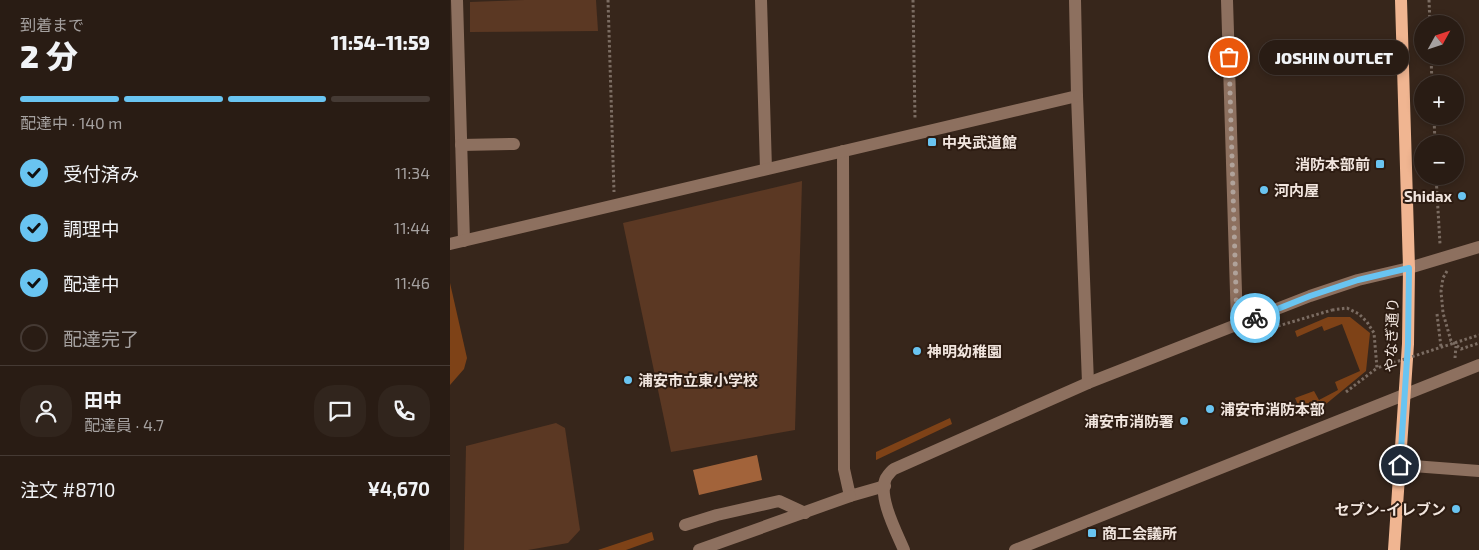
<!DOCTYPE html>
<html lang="ja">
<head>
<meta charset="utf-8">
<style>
  :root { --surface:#291c14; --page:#31251d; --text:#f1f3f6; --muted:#a5a1a0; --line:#453a34; --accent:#69c4f1 }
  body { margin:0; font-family:"Exo 2","Noto Sans JP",sans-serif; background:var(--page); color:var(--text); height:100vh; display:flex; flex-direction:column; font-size:19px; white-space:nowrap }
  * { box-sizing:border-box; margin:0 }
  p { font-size:16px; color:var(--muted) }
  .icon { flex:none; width:28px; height:28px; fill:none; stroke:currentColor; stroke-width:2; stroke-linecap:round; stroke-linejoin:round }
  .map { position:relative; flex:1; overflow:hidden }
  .side { display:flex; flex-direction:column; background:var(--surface); width:450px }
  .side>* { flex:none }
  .needle { width:32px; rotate:50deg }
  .buttons { position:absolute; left:964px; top:15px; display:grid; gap:10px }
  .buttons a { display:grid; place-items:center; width:50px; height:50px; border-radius:50%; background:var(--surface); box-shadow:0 2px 8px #0003,0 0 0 1px var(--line); font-size:25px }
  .pin { position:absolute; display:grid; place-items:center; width:42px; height:42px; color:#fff; margin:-21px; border:2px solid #fff; border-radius:50%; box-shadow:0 1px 5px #0007 }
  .courier { position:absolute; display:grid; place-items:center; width:50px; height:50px; margin:-25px; border:4px solid #69c4f1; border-radius:50%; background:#fff; color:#222; box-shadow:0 1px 6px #0007 }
  .bubble { position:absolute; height:35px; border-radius:18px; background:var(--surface); box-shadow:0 2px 8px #0003,0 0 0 1px var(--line); font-size:16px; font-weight:800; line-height:35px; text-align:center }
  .head em { font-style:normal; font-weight:800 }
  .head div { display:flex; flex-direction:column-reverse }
  .head { display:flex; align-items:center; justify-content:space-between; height:85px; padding:0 20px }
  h1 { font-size:32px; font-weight:800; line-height:38px }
  .bar { display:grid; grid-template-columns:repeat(4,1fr); gap:8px 5px; align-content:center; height:60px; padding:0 20px }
  .bar i { height:6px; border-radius:4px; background:var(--line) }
  .bar .selected { background:var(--accent) }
  .bar p { grid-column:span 4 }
  .line { display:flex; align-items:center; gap:12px; padding:0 20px; border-top:1px solid var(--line) }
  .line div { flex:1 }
  .round { display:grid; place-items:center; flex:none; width:52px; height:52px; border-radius:20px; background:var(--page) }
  ol { padding:0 20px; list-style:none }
  li { display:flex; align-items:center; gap:15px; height:55px }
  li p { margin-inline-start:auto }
  li .icon { padding:5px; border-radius:50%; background:var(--accent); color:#111; stroke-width:4 }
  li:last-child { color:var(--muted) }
  li i { width:28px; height:28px; border:2px solid var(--line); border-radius:50% }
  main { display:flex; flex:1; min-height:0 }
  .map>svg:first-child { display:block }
</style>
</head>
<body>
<main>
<section class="side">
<div class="head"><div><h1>2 分</h1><p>到着まで</p></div><em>11:54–11:59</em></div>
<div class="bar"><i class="selected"></i><i class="selected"></i><i class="selected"></i><i></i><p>配達中 · 140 m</p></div>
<ol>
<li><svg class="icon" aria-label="check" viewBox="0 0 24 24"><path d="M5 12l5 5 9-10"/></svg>受付済み<p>11:34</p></li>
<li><svg class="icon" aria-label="check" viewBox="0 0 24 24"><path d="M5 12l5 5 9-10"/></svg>調理中<p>11:44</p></li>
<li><svg class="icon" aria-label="check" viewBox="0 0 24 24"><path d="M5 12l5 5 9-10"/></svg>配達中<p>11:46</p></li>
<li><i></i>配達完了</li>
</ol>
<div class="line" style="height:90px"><a class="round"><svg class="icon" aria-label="person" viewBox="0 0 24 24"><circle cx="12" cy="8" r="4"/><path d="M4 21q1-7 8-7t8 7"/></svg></a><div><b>田中</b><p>配達員 · 4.7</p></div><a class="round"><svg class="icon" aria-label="chat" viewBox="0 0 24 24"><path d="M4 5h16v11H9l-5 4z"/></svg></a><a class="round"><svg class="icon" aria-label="phone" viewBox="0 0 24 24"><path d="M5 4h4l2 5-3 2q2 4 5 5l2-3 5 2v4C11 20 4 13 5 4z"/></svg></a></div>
<div class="line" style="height:65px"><div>注文 #8710</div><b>¥4,670</b></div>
</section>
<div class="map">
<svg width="1029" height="550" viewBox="0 0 1029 550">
  <rect width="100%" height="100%" fill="#37261b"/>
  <g fill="#5b3823">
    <polygon points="75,0 146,0 148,31 20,32 20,2"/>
    <polygon points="352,181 345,430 221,452 173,223"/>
    <polygon points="106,423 115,428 130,530 118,543 78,550 14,550 16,446"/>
  </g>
  <g fill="#7e4217">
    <polygon points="0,283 17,358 14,369 0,385"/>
    <polygon points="878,317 900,317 920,333 916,371 876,404 852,414 845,398 864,391 869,400 888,390 885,382 910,371 892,324 874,331 872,326 847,337 845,331"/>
    <polygon points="500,418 502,424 426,460 426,452"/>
    <polygon points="202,532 204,540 176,550 148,550"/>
  </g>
  <polygon fill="#a2633a" points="307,455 312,480 249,495 243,470"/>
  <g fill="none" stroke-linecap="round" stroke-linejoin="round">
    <g stroke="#7b6c62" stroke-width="3" stroke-dasharray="2.5 2.5" stroke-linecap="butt">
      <polyline points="158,0 164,192"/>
      <polyline points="463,0 465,119"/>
      <polyline points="979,0 980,24"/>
      <polyline points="981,56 982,84"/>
      <polyline points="984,116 985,144"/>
      <polyline points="986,176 990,244"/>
      <polyline points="997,271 993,278 991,291 993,313 1001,341 1011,349 1029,343"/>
      <polyline points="987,314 991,347"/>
      <polyline points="828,326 882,310"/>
      <polyline points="1005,358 1006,346"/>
      <polyline points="896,392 927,368"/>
    </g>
    <g stroke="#8d705f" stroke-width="12">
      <polyline points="7,0 14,241"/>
      <polyline points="311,0 316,169"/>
      <polyline points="625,0 627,96 638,383"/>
      <polyline points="777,0 787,325"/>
      <polyline points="11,145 64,144"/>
      <polyline points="393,151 394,469 400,496 435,486"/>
      <polyline points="0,244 627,96"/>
      <polyline points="950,465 1029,471"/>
      <polyline points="235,525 267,515 329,501 355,513"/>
      <polyline points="249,550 400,496"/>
      <path d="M 454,550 C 447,533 427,496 436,478 C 438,475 441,471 444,469 L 638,383 L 860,296 L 908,280 L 959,268 L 1029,247"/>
      <polyline points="565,550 1029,365"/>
    </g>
    <polyline stroke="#f0b591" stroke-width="12" points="944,550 958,344 959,268 951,0"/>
    <polyline stroke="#7b6c62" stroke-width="3" stroke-dasharray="2.5 2.5" stroke-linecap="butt" points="882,310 897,308 909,314 917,322 924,333 927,368 1029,335"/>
  </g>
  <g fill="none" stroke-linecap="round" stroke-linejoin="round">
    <polyline stroke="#b0a29a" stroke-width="5" stroke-dasharray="0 9" points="779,57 787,325 805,318"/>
    <polyline stroke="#69c4f1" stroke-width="6" points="805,318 860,296 908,280 959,268 958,344 950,465"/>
  </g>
  <g fill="#69c4f1" stroke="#2d1c12" stroke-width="2">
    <rect x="477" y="137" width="10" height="10" rx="2.5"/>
    <rect x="925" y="159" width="10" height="10" rx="2.5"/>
    <circle cx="814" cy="190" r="5"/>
    <circle cx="1012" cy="196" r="5"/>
    <circle cx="467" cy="351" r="5"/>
    <circle cx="178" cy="380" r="5"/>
    <circle cx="760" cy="409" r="5"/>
    <circle cx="734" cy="421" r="5"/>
    <circle cx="1006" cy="509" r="5"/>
    <rect x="637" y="528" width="10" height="10" rx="2.5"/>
  </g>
  <g text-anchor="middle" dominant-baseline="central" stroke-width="4" stroke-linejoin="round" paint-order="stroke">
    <g font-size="15" font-weight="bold" fill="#f1e5de" stroke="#2d1c12" text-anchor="start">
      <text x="492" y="142">中央武道館</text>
      <text x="920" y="164" text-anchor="end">消防本部前</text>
      <text x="824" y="190">河内屋</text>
      <text x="1002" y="196" text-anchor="end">Shidax</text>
      <text x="477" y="351">神明幼稚園</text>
      <text x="188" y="380">浦安市立東小学校</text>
      <text x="770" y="409">浦安市消防本部</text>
      <text x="724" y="421" text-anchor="end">浦安市消防署</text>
      <text x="996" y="509" text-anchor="end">セブン-イレブン</text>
      <text x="652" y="533">商工会議所</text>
    </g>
    <g font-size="15" fill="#f1e5de" stroke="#2d1c12">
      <text transform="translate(941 335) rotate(-88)">やなぎ通り</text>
    </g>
  </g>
</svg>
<div class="buttons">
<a><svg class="needle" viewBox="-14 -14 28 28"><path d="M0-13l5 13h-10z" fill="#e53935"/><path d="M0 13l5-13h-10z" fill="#a5a1a0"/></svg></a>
<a>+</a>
<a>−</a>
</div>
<div class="pin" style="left:779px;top:57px;background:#ea580c"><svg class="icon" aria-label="bag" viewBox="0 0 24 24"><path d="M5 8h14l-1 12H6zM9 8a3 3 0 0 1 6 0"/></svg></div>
<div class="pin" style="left:950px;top:465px;background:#1f2937"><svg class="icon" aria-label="home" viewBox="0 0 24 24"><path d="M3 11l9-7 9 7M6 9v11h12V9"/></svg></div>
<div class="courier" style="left:805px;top:318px"><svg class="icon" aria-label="bike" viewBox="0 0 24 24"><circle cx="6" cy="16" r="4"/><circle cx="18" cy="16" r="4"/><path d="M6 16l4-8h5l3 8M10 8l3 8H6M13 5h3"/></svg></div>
<div class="bubble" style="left:809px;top:40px;width:150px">JOSHIN OUTLET</div>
</div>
</main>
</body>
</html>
